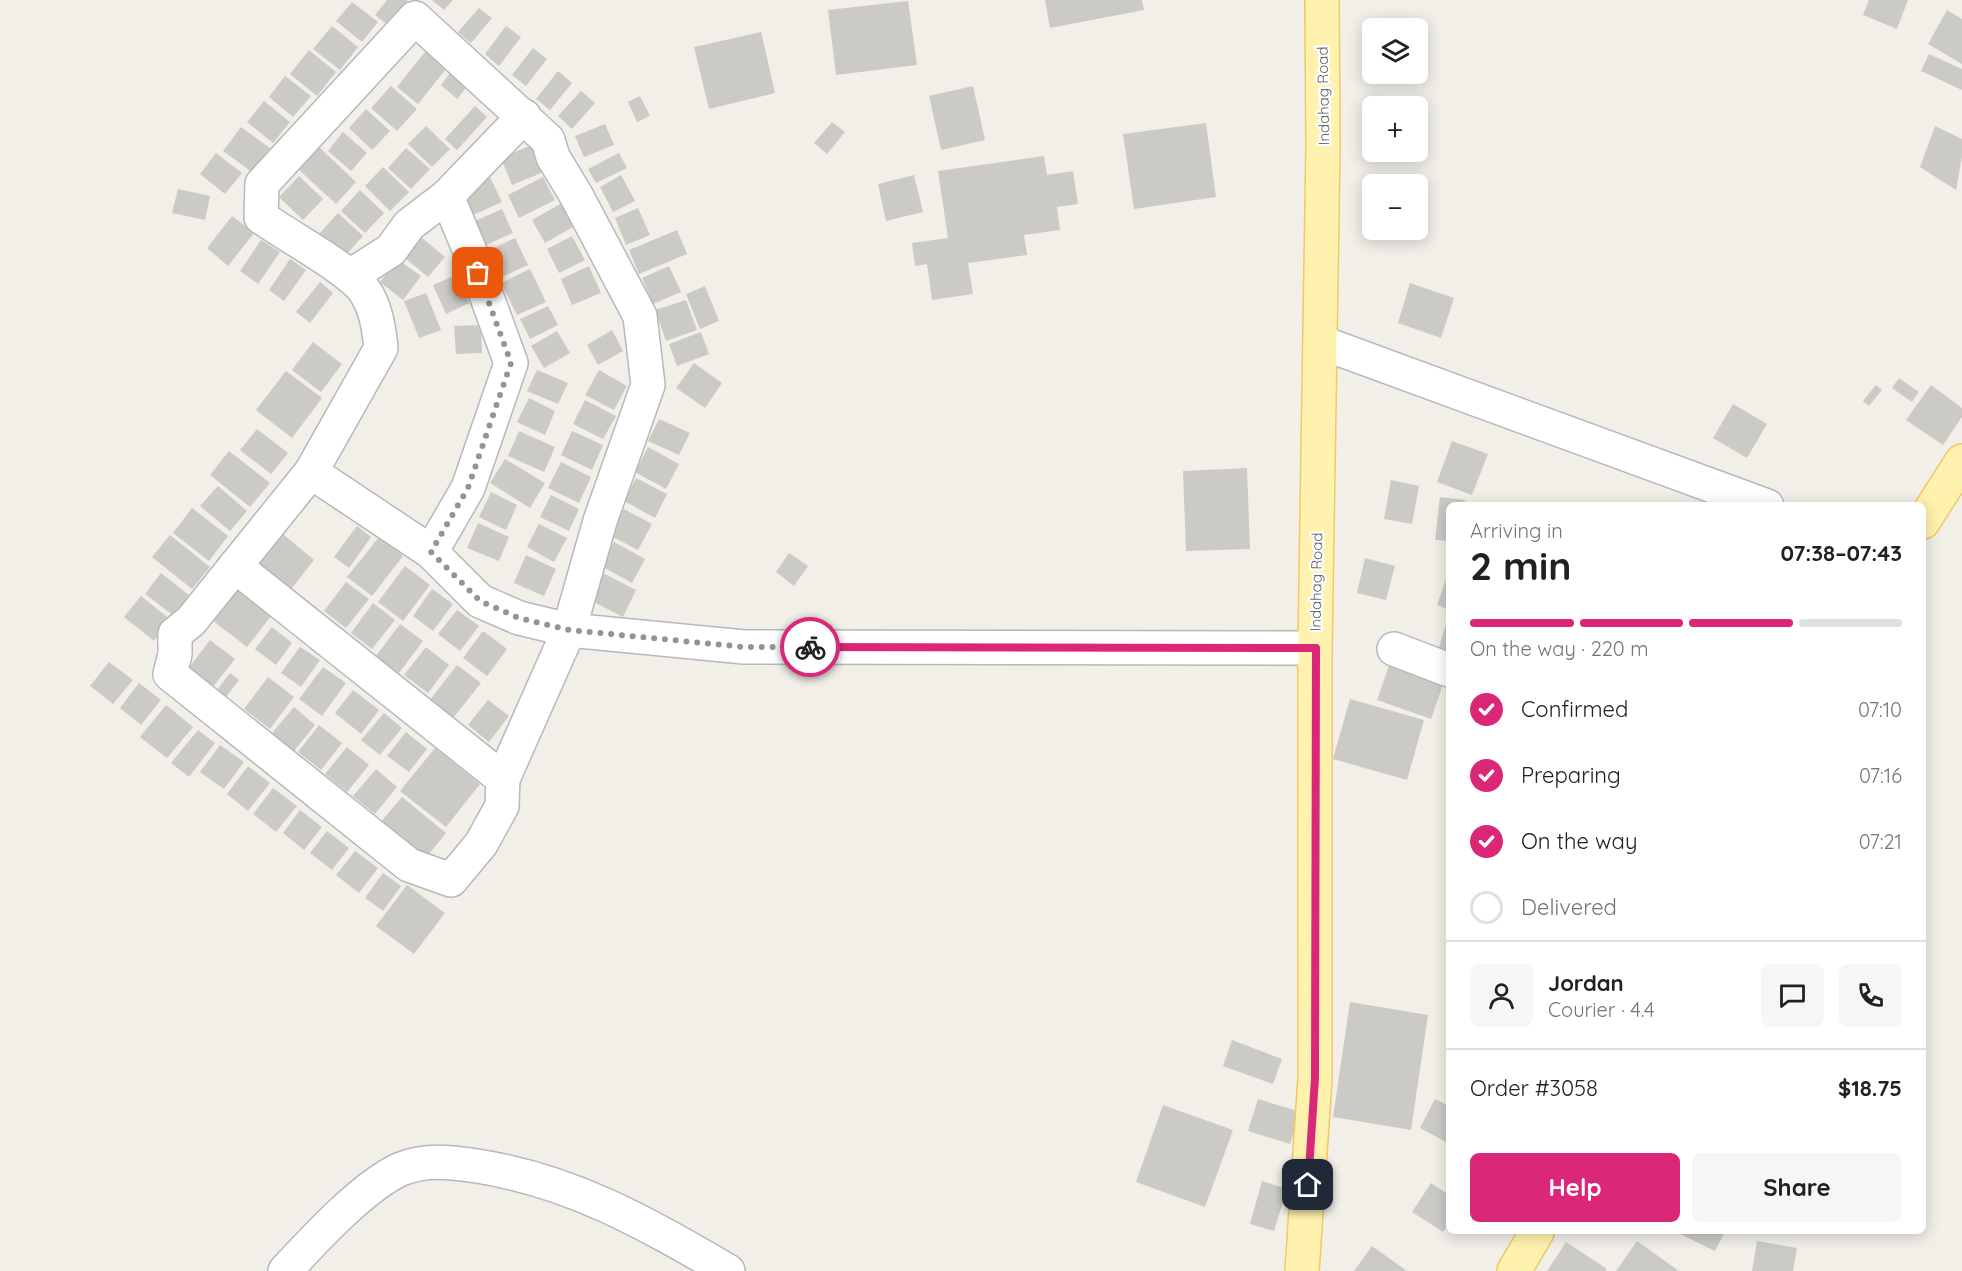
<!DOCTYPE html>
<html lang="en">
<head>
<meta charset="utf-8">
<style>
  :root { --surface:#fff; --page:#f6f6f6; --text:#202124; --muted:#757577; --line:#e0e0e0; --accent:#db2777 }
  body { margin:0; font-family:Quicksand,sans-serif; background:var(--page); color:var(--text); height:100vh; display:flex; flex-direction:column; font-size:22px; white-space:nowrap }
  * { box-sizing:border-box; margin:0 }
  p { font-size:20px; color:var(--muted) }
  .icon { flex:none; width:33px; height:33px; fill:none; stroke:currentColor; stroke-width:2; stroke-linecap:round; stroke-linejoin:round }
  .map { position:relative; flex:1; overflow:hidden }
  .panel { position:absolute; left:1446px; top:502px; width:480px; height:732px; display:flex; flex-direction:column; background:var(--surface); border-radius:9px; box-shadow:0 3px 15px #0003 }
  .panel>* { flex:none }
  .fabs { position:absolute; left:1362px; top:18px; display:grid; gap:12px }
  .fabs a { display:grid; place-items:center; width:66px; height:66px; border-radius:9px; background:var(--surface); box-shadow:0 3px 15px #0003; font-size:30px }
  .pin { position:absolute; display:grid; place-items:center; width:51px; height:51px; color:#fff; margin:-26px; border-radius:12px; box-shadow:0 3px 9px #0006 }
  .courier { position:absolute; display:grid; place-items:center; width:60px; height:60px; margin:-30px; border:4px solid #db2777; border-radius:50%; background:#fff; color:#222; box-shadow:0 2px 8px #0007 }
  .overview em { font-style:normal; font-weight:700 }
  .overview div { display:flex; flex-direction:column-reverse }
  .overview { display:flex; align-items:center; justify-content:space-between; height:102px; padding:0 24px }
  h1 { font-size:39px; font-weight:700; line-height:45px }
  .bar { display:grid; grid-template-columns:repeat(4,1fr); gap:9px 6px; align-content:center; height:72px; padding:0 24px }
  .bar i { height:8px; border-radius:4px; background:var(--line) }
  .bar .current { background:var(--accent) }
  .bar p { grid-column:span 4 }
  .line { display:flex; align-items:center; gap:15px; padding:0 24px; border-top:2px solid var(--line) }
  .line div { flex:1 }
  .round { display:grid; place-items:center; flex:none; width:63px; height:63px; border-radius:9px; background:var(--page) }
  ol { padding:0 24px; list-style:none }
  li { display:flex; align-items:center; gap:18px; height:66px }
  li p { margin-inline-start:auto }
  li .icon { padding:6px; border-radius:50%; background:var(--accent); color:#fff; stroke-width:4 }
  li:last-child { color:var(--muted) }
  li i { width:33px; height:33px; border:3px solid var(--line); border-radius:50% }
  .primary-button { display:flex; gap:12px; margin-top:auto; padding:12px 24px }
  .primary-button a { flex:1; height:69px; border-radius:9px; background:var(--accent); color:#fff; font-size:24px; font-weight:700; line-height:69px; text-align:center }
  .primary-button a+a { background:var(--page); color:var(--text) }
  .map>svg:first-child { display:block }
</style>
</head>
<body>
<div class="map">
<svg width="1962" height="1271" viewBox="0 0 1962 1271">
  <rect width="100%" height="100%" fill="#f1efe8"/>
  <g fill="#cccac5">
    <polygon points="387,0 408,0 388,25 375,15"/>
    <polygon points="432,0 453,0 444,10"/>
    <polygon points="1045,0 1142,0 1144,10 1050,28"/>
    <polygon points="1869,0 1908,0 1897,29 1863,15"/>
    <polygon points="908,1 917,65 836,75 828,10"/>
    <polygon points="352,2 378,22 362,42 336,21"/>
    <polygon points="479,8 492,18 471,43 458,32"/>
    <polygon points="1947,10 1962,19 1962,64 1928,44"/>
    <polygon points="332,26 358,47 340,70 313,49"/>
    <polygon points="506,26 521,37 499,66 485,54"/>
    <polygon points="761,32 775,93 709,109 694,47"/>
    <polygon points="429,47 450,64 418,104 397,87"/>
    <polygon points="533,48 547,59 526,86 512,75"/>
    <polygon points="309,50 336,72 317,96 290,74"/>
    <polygon points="1929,54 1962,69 1962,90 1921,71"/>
    <polygon points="453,69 470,83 457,99 441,85"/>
    <polygon points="558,71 572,83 550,110 536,99"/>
    <polygon points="285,76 311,96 293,117 269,97"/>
    <polygon points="391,86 417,109 397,131 371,108"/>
    <polygon points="973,86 985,140 941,150 929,96"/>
    <polygon points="581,91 595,103 572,129 558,116"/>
    <polygon points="640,96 650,116 637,122 628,102"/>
    <polygon points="264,101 290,122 273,143 247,122"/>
    <polygon points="475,106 487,117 457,150 445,139"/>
    <polygon points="366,109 390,131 372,150 349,128"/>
    <polygon points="832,122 845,132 827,154 814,143"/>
    <polygon points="1206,123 1216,197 1134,209 1123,134"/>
    <polygon points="605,124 614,145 584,157 575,136"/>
    <polygon points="426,126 450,149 432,167 408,144"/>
    <polygon points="1935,126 1962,139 1962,157 1956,190 1920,167"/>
    <polygon points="241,127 270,148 252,172 223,151"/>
    <polygon points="343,132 367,153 351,171 328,151"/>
    <polygon points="534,144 546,171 512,185 501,158"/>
    <polygon points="318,146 356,182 336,204 297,168"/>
    <polygon points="406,148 430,169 411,189 388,168"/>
    <polygon points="216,153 242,173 225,194 200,174"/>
    <polygon points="619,153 627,168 596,183 588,169"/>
    <polygon points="1044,156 1047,175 1073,171 1078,204 1057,207 1060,230 1024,235 1027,255 968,263 973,294 932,300 927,264 915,266 912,243 948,238 938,171"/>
    <polygon points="383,167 409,192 390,211 365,186"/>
    <polygon points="621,175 635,201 613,212 600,187"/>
    <polygon points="914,175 923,212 886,221 878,184"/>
    <polygon points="299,176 323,199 303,220 279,197"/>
    <polygon points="490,177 502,202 471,216 459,191"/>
    <polygon points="543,177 555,200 519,218 508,195"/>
    <polygon points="178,189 210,196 205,220 172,213"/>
    <polygon points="360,190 384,213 365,233 341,211"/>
    <polygon points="562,203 575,226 545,243 532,220"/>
    <polygon points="638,208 650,235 626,245 615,218"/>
    <polygon points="502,209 513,233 486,245 475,221"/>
    <polygon points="338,213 363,236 343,258 318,235"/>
    <polygon points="232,216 254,233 228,266 207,248"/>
    <polygon points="677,230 687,254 639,274 629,250"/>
    <polygon points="416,233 445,257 428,277 399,253"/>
    <polygon points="572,236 585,260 559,273 547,249"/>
    <polygon points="515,238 528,265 500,278 487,251"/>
    <polygon points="261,240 280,252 258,284 240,271"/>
    <polygon points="290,259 306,270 284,301 269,290"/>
    <polygon points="397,259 421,276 403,300 380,282"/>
    <polygon points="589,266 601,293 572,305 561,279"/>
    <polygon points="669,266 681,292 653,304 642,278"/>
    <polygon points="530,269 546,302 517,315 501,283"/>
    <polygon points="456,275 469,303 446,314 433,285"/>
    <polygon points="320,282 333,293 310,323 296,312"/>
    <polygon points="1410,283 1454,298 1441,338 1398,323"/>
    <polygon points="705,286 719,321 700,329 686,294"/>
    <polygon points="426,293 441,330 419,338 404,301"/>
    <polygon points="686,300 697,330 666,341 655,310"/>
    <polygon points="548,306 558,325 530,339 520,319"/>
    <polygon points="481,325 482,353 456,354 454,326"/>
    <polygon points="612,330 623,351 598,365 587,345"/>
    <polygon points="557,331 570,353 544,368 531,346"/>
    <polygon points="701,332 709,354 677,366 669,344"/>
    <polygon points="313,342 342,364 321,392 292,370"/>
    <polygon points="694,363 722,383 705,408 676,388"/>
    <polygon points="537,370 568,383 558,404 527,391"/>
    <polygon points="599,370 627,386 614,410 585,395"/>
    <polygon points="286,371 322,398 292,438 256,410"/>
    <polygon points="1899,378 1919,392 1912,402 1892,388"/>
    <polygon points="1876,385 1882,390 1869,406 1863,401"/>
    <polygon points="1931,385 1962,408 1962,417 1943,445 1906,420"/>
    <polygon points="529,398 555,411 545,435 517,422"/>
    <polygon points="585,400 616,416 603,439 573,424"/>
    <polygon points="1733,404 1767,424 1747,458 1713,438"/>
    <polygon points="659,419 690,433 679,455 648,441"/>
    <polygon points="257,429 288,453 271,474 240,450"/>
    <polygon points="519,431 555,447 544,472 508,456"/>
    <polygon points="572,431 603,445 592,470 561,455"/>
    <polygon points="1452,441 1488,454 1472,495 1437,482"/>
    <polygon points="648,447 679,464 666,489 635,472"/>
    <polygon points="229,451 270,483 250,507 210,475"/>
    <polygon points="505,459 545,483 530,508 490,483"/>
    <polygon points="561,462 591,477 579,503 548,488"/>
    <polygon points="1247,468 1250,549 1186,551 1183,471"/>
    <polygon points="636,478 667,494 655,518 624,501"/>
    <polygon points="1391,480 1419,486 1412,524 1384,519"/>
    <polygon points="218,486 247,511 230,531 200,506"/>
    <polygon points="491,492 517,505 506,530 479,517"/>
    <polygon points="551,495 579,509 569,531 540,517"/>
    <polygon points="1440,497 1465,500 1464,506 1449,506 1449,541 1435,540"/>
    <polygon points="192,508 228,536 209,561 173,533"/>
    <polygon points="624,509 652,524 638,550 609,535"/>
    <polygon points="478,523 509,537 499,561 467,548"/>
    <polygon points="539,524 567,538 554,562 527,547"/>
    <polygon points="357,526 371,537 349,568 334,557"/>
    <polygon points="283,534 314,560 288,593 256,568"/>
    <polygon points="170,535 210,567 192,589 152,557"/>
    <polygon points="379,537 403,556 372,596 347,577"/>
    <polygon points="614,542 645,559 632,583 601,566"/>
    <polygon points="789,553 808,566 794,586 776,572"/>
    <polygon points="526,555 556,569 544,596 514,583"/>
    <polygon points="1365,558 1395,566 1386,600 1357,593"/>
    <polygon points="405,566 430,585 403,621 378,602"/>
    <polygon points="599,571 636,590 623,617 586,598"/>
    <polygon points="1449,571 1449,610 1437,605"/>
    <polygon points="161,573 190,596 174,616 145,594"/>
    <polygon points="346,582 369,599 346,628 324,611"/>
    <polygon points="236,589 271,616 247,647 212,620"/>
    <polygon points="432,589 453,604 433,631 413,616"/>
    <polygon points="141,596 171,620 154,641 124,617"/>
    <polygon points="373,603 395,620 372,649 351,633"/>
    <polygon points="457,610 479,626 460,651 438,634"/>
    <polygon points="1448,617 1449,617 1449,657 1437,654"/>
    <polygon points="400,624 423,641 399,673 376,656"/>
    <polygon points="272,627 292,643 276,665 255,649"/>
    <polygon points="483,631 507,649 487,676 463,658"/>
    <polygon points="210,640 235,659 212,688 188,669"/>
    <polygon points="300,647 320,660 301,687 281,673"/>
    <polygon points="426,647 449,665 428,693 404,675"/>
    <polygon points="1393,654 1447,673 1431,719 1377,700"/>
    <polygon points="109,662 133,680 113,704 90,686"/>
    <polygon points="457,665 481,683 453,718 430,700"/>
    <polygon points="323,667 346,683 322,716 299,699"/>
    <polygon points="230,673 239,680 226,697 217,690"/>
    <polygon points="268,677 294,697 270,729 244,709"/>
    <polygon points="139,683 161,700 141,725 120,708"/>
    <polygon points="353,690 379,710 361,734 335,713"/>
    <polygon points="1350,699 1424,720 1407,780 1333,759"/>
    <polygon points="488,700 509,716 489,742 468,725"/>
    <polygon points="166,705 193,727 167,758 140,737"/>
    <polygon points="294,707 315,725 294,751 272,733"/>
    <polygon points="384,713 402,728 380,755 361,740"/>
    <polygon points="319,725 342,743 321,770 298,752"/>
    <polygon points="198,730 215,743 189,777 171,763"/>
    <polygon points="406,732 427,749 409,772 387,756"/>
    <polygon points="220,745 244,762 224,789 200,772"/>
    <polygon points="347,747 369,765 347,792 325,774"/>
    <polygon points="435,748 480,784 446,827 400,791"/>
    <polygon points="248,766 270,783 248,811 227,794"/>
    <polygon points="376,769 397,787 375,814 353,796"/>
    <polygon points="273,788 297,806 276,832 253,814"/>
    <polygon points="402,797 446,833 425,859 380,823"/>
    <polygon points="300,810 322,827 304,850 283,833"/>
    <polygon points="327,831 349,848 332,870 310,853"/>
    <polygon points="355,851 378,868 359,893 336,875"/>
    <polygon points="383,873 401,886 383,911 365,898"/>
    <polygon points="407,885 445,913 414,954 376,926"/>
    <polygon points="1350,1002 1428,1015 1411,1130 1333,1117"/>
    <polygon points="1232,1040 1282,1059 1273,1084 1223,1066"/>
    <polygon points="1258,1099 1301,1112 1290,1144 1248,1131"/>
    <polygon points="1435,1099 1449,1106 1448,1143 1420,1128"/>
    <polygon points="1163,1105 1233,1130 1205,1207 1136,1182"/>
    <polygon points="1262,1181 1287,1189 1274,1231 1250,1224"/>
    <polygon points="1431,1183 1449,1195 1449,1223 1443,1232 1412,1212"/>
    <polygon points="1676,1232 1725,1232 1715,1251"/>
    <polygon points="1637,1241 1679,1271 1616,1271"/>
    <polygon points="1757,1241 1797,1248 1793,1271 1752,1271"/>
    <polygon points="1566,1242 1607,1269 1605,1271 1547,1271"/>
    <polygon points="1372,1246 1407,1271 1354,1271"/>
  </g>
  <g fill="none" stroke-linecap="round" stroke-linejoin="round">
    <g stroke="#b5b8bc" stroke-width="36">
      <g id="minor">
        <path d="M 415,18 L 548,140 L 553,157 L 576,195 L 640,316 L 648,385 L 600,521 L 569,630 L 503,779 L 502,806 L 481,844 L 451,880 L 409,865 L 170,674 L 175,654 L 175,634 L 191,621 L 311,472 L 381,348 C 379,329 376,307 364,290 C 349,269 286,235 261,217 L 262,184 Z"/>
        <polyline points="350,276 391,250 409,225 447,196 524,116"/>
        <polyline points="1320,342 1767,506"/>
        <polyline points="311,472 431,552 480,601 519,618 569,630 744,647 1315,648"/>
        <polyline points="431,552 468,488 511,363 472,256 447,196"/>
        <polyline points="235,566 503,779"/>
        <polyline points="1394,649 1449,670"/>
        <path d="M 285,1271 C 314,1240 363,1186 401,1169 C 426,1159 451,1162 477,1166 C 573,1181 645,1223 728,1271"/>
      </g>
    </g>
    <g stroke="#f2c960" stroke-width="36">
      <g id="major">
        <polyline points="1923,522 1962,461"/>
        <polyline points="1302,1271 1315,1078 1315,648 1323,146 1322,0"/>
        <polyline points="1514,1271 1537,1232"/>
      </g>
    </g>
    <use href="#minor" stroke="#fff" stroke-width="33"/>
    <use href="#major" stroke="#fff2af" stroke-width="33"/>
  </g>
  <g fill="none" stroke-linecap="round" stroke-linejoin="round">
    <polyline stroke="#929495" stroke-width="6" stroke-dasharray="0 10.8" points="478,273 511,363 468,488 431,552 480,601 519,618 569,630 744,647 810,647"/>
    <polyline stroke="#db2777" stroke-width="8" points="810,647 1316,648 1315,1078 1308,1185"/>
  </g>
  <g text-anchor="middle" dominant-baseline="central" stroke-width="4.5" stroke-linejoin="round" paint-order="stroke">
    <g font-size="15" fill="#5f6368" stroke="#fff">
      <text transform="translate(1323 96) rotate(-91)">Indahag Road</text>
      <text transform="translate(1316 582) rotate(-89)">Indahag Road</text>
    </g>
  </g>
</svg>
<div class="fabs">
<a><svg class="icon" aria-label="layers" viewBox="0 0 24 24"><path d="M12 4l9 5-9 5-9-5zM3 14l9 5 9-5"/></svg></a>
<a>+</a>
<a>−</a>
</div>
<div class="pin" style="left:478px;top:273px;background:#ea580c"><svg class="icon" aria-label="bag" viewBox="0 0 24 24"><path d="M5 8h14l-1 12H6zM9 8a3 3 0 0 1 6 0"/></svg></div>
<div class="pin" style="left:1308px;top:1185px;background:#1f2937"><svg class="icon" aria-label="home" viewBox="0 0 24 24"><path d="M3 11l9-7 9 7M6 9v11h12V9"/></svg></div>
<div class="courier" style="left:810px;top:647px"><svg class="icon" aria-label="bike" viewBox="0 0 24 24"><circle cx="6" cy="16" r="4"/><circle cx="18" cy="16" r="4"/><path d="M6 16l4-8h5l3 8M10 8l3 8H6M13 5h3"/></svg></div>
<section class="panel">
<div class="overview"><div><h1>2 min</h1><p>Arriving in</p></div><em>07:38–07:43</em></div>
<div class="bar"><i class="current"></i><i class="current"></i><i class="current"></i><i></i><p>On the way · 220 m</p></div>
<ol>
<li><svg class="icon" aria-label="check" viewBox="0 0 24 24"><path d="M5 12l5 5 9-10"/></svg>Confirmed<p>07:10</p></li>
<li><svg class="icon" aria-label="check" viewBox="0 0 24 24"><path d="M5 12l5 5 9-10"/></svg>Preparing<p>07:16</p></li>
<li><svg class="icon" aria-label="check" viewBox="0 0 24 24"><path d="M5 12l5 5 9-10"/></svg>On the way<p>07:21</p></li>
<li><i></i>Delivered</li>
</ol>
<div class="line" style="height:108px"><a class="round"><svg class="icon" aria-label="person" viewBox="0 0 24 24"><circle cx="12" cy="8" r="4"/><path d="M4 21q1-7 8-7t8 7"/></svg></a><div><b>Jordan</b><p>Courier · 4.4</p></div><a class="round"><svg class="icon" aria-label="chat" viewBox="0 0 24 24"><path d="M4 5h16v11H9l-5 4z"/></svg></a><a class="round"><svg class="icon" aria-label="phone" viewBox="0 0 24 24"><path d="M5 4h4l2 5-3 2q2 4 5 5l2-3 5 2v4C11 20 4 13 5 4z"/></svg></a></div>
<div class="line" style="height:78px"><div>Order #3058</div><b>$18.75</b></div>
<div class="primary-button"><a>Help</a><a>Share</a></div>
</section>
</div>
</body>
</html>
